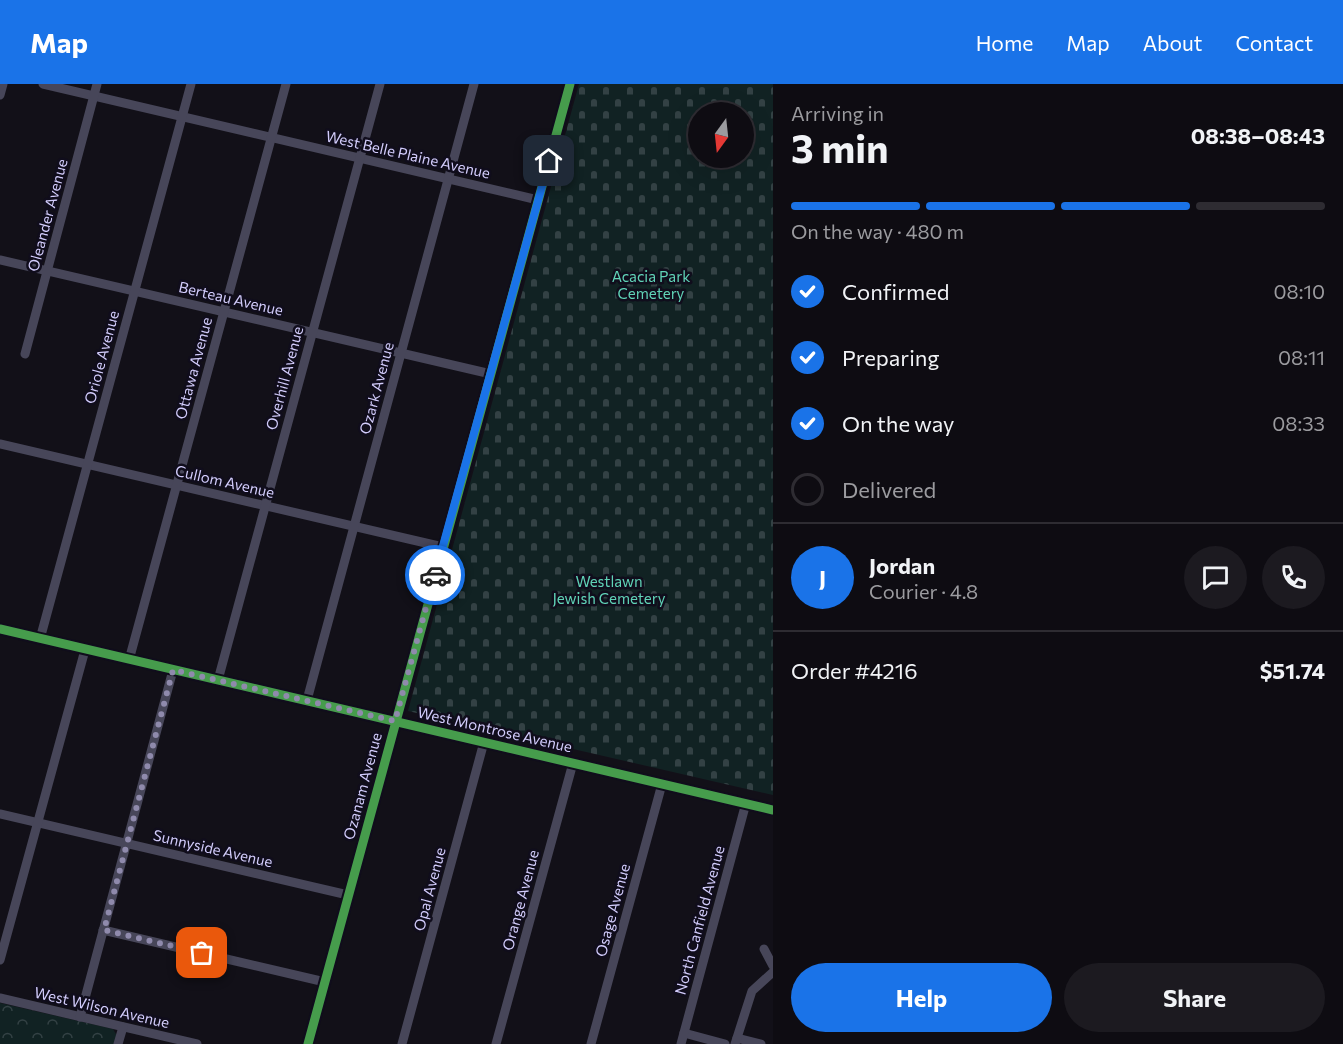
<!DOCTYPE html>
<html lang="en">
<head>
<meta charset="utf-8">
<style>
  :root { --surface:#0e0c12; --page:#1c1a20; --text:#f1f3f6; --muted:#9b9b9f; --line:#2e2c32; --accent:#1a73e8 }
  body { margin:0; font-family:Commissioner,sans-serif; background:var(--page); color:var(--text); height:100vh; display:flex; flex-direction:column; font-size:22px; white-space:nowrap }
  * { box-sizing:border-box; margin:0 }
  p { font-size:20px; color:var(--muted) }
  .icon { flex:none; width:33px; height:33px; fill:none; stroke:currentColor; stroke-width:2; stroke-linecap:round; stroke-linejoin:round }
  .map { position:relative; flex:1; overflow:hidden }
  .drawer { display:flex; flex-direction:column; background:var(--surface); width:570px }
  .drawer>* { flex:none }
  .needle { width:39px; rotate:195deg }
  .tools { position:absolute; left:688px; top:18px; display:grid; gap:12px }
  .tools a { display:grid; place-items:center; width:66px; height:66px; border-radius:50%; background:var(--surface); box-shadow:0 6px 24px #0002,0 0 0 2px var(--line); font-size:30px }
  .pin { position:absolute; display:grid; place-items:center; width:51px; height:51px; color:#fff; margin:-26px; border-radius:12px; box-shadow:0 3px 9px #0006 }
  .courier { position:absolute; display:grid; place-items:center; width:60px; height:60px; margin:-30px; border:4px solid #1a73e8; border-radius:50%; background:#fff; color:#222; box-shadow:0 2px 8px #0007 }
  .summary em { font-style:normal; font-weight:700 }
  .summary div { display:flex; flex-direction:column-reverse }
  .summary { display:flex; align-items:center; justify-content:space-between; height:102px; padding:0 18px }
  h1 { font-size:39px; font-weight:700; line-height:45px }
  .bar { display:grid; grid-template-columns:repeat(4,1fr); gap:9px 6px; align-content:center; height:72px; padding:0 18px }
  .bar i { height:8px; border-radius:4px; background:var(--line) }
  .bar .current { background:var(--accent) }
  .bar p { grid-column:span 4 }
  .line { display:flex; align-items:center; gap:15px; padding:0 18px; border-top:2px solid var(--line) }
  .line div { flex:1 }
  .round { display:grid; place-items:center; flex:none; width:63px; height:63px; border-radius:32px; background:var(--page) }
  ol { padding:0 18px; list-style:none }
  li { display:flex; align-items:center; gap:18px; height:66px }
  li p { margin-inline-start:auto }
  li .icon { padding:6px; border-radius:50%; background:var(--accent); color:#fff; stroke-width:4 }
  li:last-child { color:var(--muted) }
  li i { width:33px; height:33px; border:3px solid var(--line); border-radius:50% }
  .primary-button { display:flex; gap:12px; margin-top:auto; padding:12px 18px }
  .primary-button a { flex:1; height:69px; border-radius:36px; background:var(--accent); color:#fff; font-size:24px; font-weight:700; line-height:69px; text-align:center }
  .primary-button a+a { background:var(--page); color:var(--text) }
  header { display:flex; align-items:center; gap:36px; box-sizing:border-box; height:84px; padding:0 30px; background:var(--accent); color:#fff }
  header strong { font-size:28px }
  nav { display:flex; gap:33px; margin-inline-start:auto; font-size:21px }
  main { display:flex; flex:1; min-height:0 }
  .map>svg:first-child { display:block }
</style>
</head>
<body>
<header>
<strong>Map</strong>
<nav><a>Home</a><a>Map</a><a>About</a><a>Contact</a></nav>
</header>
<main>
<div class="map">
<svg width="773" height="960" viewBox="0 0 773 960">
  <defs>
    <pattern id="cemetery-stones" width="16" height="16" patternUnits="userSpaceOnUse" patternTransform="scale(1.5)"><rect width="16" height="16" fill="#112223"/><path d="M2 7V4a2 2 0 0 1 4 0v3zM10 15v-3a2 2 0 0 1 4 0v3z" fill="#334144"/></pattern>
    <pattern id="park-crowns" width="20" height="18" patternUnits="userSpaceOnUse" patternTransform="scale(1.5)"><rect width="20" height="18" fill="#112223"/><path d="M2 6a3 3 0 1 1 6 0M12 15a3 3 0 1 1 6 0" fill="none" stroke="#334144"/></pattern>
  </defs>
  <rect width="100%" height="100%" fill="#121018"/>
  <path fill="url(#cemetery-stones)" fill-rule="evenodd" d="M 579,0 L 773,0 L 773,711 L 408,627 ZM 744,28 L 744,74 L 699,74 L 699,28 Z"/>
  <polygon fill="url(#park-crowns)" points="0,919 113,945 117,952 114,960 0,960"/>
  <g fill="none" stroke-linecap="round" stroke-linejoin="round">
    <g stroke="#474659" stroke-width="9">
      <polyline points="43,0 538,116"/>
      <polyline points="0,11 3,0"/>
      <polyline points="0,176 491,290"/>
      <polyline points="25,270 97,0"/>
      <polyline points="0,360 443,463"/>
      <polyline points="0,545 773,726"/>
      <polyline points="40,555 191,0"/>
      <polyline points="129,576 286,0"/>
      <polyline points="218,596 380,0"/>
      <polyline points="307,616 474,0"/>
      <polyline points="0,730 348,811"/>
      <polyline points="103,846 325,898"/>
      <polyline points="764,865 773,882"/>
      <polyline points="0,876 85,566"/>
      <polyline points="0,914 197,960"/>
      <polyline points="80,933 173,586"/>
      <polyline points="684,949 725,960"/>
      <polyline points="737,954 761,960"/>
      <polyline points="118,960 123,943"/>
      <polyline points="308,960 570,0"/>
      <polyline points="402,960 484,658"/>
      <polyline points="496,960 573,679"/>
      <polyline points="591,960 662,700"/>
      <polyline points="681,960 746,719"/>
      <polyline points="735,960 752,907 773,888"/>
    </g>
    <g stroke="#100d1c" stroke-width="13">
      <g id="cycleway">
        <polyline points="0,545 773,726"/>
        <polyline points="308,960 570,0"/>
      </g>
    </g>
    <use href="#cycleway" stroke="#469c4c" stroke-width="9"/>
  </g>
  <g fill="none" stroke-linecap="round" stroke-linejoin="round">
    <polyline stroke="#8f8aac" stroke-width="6" stroke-dasharray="0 10.8" points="202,869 104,846 173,586 395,637 435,491"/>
    <polyline stroke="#1a73e8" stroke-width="8" points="435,491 549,77"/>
  </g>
  <g text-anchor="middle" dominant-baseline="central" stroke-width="5" stroke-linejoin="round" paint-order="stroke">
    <g font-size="15" fill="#d2ccfb" stroke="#100d1c">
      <text transform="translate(408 70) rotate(13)">West Belle Plaine Avenue</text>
      <text transform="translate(47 131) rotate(-75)">Oleander Avenue</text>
      <text transform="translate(231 214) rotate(13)">Berteau Avenue</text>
      <text transform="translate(101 273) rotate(-75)">Oriole Avenue</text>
      <text transform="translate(193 284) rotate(-75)">Ottawa Avenue</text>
      <text transform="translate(284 294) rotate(-75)">Overhill Avenue</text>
      <text transform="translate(376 304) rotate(-75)">Ozark Avenue</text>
      <text transform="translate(225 397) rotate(13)">Cullom Avenue</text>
      <text transform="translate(495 645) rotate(13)">West Montrose Avenue</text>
      <text transform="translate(362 702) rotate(-75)">Ozanam Avenue</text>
      <text transform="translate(213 764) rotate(13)">Sunnyside Avenue</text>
      <text transform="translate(429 805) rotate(-75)">Opal Avenue</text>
      <text transform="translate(520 816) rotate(-75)">Orange Avenue</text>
      <text transform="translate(612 826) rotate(-75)">Osage Avenue</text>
      <text transform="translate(699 836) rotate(-75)">North Canfield Avenue</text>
      <text transform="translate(102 923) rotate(13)">West Wilson Avenue</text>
    </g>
    <g font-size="15" fill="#60d3b7" stroke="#100d1c">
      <text x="651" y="192">Acacia Park<tspan x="651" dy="17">Cemetery</tspan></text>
      <text x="609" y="497">Westlawn<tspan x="609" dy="17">Jewish Cemetery</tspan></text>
    </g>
  </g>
</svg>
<div class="tools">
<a><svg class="needle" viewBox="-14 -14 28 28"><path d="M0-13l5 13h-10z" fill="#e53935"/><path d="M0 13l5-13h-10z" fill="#9b9b9f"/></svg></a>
</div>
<div class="pin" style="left:202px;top:869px;background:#ea580c"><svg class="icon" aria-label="bag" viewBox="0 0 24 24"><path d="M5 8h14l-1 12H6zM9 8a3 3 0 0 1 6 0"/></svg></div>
<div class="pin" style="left:549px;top:77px;background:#1f2937"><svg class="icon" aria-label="home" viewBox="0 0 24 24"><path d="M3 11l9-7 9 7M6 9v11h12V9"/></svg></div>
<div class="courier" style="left:435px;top:491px"><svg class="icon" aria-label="car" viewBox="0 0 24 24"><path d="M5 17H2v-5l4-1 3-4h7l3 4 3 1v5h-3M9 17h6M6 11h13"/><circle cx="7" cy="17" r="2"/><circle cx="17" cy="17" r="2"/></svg></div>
</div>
<section class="drawer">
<div class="summary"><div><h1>3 min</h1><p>Arriving in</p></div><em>08:38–08:43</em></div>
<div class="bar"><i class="current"></i><i class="current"></i><i class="current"></i><i></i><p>On the way · 480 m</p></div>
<ol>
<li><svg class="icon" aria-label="check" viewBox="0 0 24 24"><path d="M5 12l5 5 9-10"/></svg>Confirmed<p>08:10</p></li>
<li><svg class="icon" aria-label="check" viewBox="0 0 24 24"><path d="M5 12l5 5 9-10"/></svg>Preparing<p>08:11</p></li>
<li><svg class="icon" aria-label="check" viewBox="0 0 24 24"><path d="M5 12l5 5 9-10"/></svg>On the way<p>08:33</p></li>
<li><i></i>Delivered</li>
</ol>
<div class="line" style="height:108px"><b class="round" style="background:var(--accent);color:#fff">J</b><div><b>Jordan</b><p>Courier · 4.8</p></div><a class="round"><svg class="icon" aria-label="chat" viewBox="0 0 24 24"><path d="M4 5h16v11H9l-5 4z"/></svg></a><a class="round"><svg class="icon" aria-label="phone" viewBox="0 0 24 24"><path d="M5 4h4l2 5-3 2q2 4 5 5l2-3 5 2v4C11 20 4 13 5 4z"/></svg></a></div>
<div class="line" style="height:78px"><div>Order #4216</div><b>$51.74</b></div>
<div class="primary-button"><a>Help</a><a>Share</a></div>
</section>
</main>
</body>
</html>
